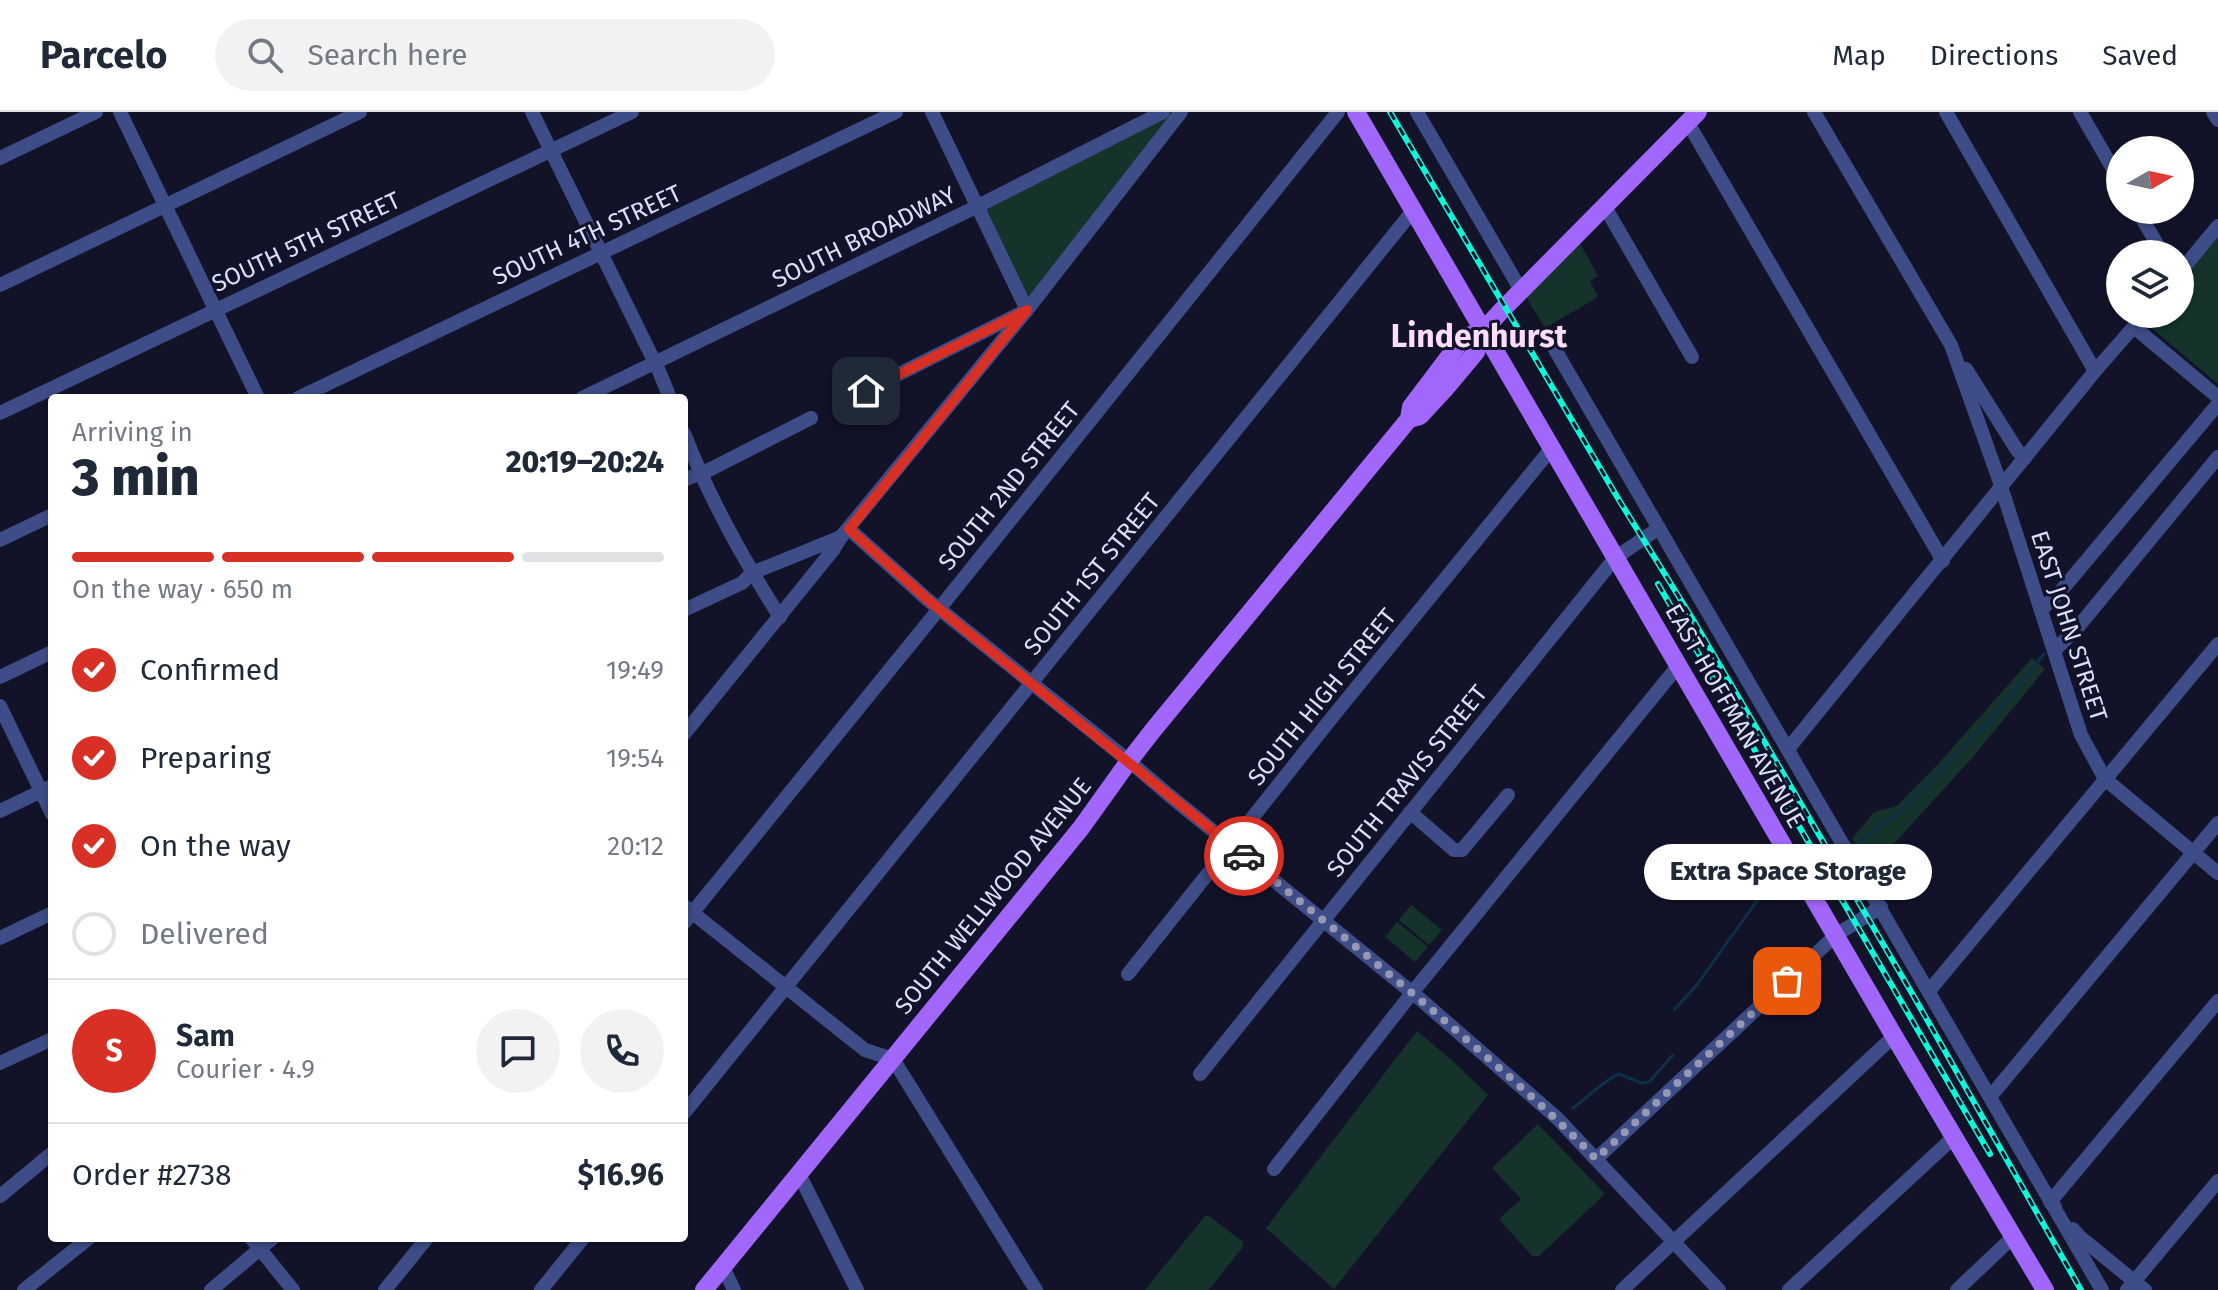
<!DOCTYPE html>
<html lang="en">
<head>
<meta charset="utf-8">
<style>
  :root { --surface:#fff; --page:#f2f2f3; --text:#1f2937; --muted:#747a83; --line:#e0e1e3; --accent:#d93025 }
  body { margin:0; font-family:"Fira Sans",sans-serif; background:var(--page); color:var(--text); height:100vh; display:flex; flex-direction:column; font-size:30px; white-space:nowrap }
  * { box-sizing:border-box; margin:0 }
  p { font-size:26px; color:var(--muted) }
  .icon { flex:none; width:44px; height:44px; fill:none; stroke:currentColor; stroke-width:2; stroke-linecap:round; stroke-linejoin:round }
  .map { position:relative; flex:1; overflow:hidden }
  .side { position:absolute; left:48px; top:282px; width:640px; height:848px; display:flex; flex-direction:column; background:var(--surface); border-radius:8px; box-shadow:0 2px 6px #0004 }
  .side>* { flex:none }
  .needle { width:52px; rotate:81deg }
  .fabs { position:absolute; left:2106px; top:24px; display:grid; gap:16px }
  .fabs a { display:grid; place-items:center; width:88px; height:88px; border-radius:50%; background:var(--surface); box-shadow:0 2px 6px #0004; font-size:40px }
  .pin { position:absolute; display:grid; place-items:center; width:68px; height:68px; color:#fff; margin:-34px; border-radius:16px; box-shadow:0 4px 12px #0006 }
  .courier { position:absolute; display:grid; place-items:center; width:80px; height:80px; margin:-40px; border:6px solid #d93025; border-radius:50%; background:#fff; color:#222; box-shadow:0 2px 10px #0007 }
  .bubble { position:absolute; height:56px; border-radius:28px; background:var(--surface); box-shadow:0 2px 6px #0004; font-size:26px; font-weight:800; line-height:56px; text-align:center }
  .headline em { font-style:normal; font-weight:800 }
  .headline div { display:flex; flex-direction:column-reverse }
  .headline { display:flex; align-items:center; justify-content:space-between; height:136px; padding:0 24px }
  h1 { font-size:52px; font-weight:800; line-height:60px }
  .bar { display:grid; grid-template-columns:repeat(4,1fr); gap:12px 8px; align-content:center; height:96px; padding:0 24px }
  .bar i { height:10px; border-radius:6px; background:var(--line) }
  .bar .current { background:var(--accent) }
  .bar p { grid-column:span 4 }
  .line { display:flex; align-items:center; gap:20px; padding:0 24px; border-top:2px solid var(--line) }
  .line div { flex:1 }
  .round { display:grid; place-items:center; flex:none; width:84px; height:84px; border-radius:42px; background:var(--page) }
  ol { padding:0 24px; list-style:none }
  li { display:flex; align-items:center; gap:24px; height:88px }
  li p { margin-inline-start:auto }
  li .icon { padding:8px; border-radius:50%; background:var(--accent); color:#fff; stroke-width:4 }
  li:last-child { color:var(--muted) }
  li i { width:44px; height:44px; border:4px solid var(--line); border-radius:50% }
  header { display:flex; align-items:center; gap:48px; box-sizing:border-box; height:112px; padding:0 40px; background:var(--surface); border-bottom:2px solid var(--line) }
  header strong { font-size:38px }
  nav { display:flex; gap:44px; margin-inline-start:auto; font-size:28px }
  .search { width:560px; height:72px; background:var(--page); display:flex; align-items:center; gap:20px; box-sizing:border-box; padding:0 28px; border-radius:44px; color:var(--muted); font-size:30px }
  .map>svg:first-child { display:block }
</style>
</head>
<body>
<header>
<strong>Parcelo</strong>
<div class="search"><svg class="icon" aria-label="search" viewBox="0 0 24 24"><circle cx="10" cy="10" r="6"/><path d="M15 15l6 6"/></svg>Search here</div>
<nav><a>Map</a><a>Directions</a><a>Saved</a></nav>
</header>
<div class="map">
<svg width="2218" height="1178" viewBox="0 0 2218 1178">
  <rect width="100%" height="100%" fill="#121329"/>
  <g fill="#15332b">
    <polygon points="1172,0 1176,0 1028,186 986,97"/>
    <polygon points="2218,122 2218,272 2149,214 2158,202 2180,202 2180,172"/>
    <polygon points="1577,126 1598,164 1590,169 1598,185 1545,216 1523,180"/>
    <polygon points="2032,546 2045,557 1972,646 1891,735 1867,746 1852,727 1874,700 1897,694 1939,651"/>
    <polygon points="1411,793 1442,818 1429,833 1399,808"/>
    <polygon points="1397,810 1428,835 1415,850 1385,825"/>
    <polygon points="1417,919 1454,950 1488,983 1334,1177 1266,1116"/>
    <polygon points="1538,1012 1605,1082 1539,1144 1532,1144 1499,1107 1521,1087 1492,1056"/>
    <polygon points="1205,1104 1209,1104 1243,1130 1243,1135 1210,1176 1208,1178 1145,1178"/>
  </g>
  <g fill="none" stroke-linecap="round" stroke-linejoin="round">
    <g stroke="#0d2f47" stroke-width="3">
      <polyline points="1855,733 1898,701 1991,607 2044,542"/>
      <polyline points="1674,898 1696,874 1766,776 1777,770"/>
      <path d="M 1573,996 C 1587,986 1604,968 1619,962 L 1641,971 L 1649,970 L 1673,943"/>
    </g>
    <g stroke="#3e4c87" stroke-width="14">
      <polyline points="120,0 258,286"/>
      <polyline points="532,0 659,259 670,286"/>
      <polyline points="1417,0 1522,180"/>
      <polyline points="1814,0 1951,233 1998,365 2081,623 2105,667 2218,761"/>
      <polyline points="1946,0 2095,259"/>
      <polyline points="2080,0 2120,69"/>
      <polyline points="2213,0 2218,8"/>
      <polyline points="1688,11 1943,449"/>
      <polyline points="0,46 96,0"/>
      <polyline points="1605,95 1692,245"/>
      <polyline points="2137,98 2163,142"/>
      <polyline points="2180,160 2218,114"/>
      <polyline points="0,173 360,0"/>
      <polyline points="2134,215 2218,285"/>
      <polyline points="1550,229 2102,1178"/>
      <polyline points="1966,257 2017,338 2025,346"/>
      <polyline points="298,286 896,0"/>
      <polyline points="582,286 978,94 1163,0"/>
      <polyline points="839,292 1027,198 932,0"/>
      <polyline points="0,301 632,0"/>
      <path d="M 684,321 C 709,386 743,447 780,505"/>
      <polyline points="684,368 711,357 811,306"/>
      <polyline points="849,417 928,488 1129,649 1170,684 1420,887 1557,1006 1719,1178"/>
      <polyline points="0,428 52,403"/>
      <polyline points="684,498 742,471 752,461 841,425"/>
      <polyline points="2041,498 2060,480 2218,292"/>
      <polyline points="2054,539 2078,515 2218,345"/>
      <polyline points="0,565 52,540"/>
      <polyline points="0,594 52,702"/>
      <polyline points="684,622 833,438 841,425 1027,198 1181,0"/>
      <polyline points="1788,637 2095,259 2145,202"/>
      <polyline points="0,699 52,674"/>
      <polyline points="1410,700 1454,738 1462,738 1508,683"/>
      <polyline points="684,794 865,938 893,947 1036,1178"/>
      <polyline points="684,811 939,497 1338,0"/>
      <polyline points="0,826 52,801"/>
      <polyline points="1128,862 1334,603 1551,337"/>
      <polyline points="1929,879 2218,532"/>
      <polyline points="0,951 52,927"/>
      <polyline points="1200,962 1615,446 1659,416"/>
      <polyline points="1990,985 2218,711"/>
      <polyline points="684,1001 1412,100"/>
      <polyline points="1596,1047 1836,823 1881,795"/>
      <polyline points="1274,1057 1412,881 1678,554"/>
      <polyline points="799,1062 857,1178"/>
      <polyline points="0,1084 51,1042"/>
      <polyline points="2055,1095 2050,1090 2218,889"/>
      <polyline points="2073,1117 2080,1125 2145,1178"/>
      <polyline points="251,1126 293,1178"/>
      <polyline points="723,1155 734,1178"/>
      <polyline points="24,1178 89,1126"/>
      <polyline points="211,1178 273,1126"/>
      <polyline points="385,1178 427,1126"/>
      <polyline points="541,1178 583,1126"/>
      <polyline points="1622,1178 1894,924"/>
      <polyline points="1789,1178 1954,1025"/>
      <polyline points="1957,1178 2013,1125"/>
      <polyline points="2127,1178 2218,1069"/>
    </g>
    <g stroke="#a166fa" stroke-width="18">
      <polyline points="1356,0 1894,924 2045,1178"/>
      <polyline points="1409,307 1420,304 1445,277 1476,240 1482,220 1502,198 1698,0"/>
      <polyline points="704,1178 1081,716 1129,649 1154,617 1409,307 1411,295 1464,225 1482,220"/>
    </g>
    <g stroke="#0ef7da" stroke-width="6">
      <g id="rail">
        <polyline points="1390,0 1619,388 1692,506 1913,883 2081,1178"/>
        <polyline points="1658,472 1990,1042"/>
      </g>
    </g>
    <use href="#rail" stroke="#121329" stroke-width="3" stroke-dasharray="9" stroke-linecap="butt"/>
  </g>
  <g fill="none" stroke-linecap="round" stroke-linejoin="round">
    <path stroke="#9598b3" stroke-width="8" stroke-dasharray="0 14.4" d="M 1244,744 C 1318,804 1393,864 1466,927 C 1511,966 1555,1004 1596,1047 L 1787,869"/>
    <polyline stroke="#d93025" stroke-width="10" points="866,279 1027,198 849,417 928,488 1244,744"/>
  </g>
  <g text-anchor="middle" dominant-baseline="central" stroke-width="6" stroke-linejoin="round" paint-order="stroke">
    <g font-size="24" fill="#dbdffe" stroke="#121329">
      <text transform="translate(587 123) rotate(-25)">SOUTH 4TH STREET</text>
      <text transform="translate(864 125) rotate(-26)">SOUTH BROADWAY</text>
      <text transform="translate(306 130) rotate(-25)">SOUTH 5TH STREET</text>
      <text transform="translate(1009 374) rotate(-51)">SOUTH 2ND STREET</text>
      <text transform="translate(1092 462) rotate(-51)">SOUTH 1ST STREET</text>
      <text transform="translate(2069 514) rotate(72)">EAST JOHN STREET</text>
      <text transform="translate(1322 585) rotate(-51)">SOUTH HIGH STREET</text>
      <text transform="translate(1735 604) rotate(60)">EAST HOFFMAN AVENUE</text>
      <text transform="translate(1407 669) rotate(-51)">SOUTH TRAVIS STREET</text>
      <text transform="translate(993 784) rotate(-51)">SOUTH WELLWOOD AVENUE</text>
    </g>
    <g font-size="32" font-weight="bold" fill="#feddf9" stroke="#121329">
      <text x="1479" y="224">Lindenhurst</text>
    </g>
  </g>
</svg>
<div class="fabs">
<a><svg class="needle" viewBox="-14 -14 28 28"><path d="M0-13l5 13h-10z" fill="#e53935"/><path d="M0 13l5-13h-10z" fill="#747a83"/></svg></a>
<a><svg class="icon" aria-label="layers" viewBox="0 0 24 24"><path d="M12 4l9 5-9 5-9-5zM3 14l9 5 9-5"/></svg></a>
</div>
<div class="pin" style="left:1787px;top:869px;background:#ea580c"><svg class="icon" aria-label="bag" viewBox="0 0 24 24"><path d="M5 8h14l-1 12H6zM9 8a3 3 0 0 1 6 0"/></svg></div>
<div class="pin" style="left:866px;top:279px;background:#1f2937"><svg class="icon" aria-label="home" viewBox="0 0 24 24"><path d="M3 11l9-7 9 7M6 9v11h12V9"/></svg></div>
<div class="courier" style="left:1244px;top:744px"><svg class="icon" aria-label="car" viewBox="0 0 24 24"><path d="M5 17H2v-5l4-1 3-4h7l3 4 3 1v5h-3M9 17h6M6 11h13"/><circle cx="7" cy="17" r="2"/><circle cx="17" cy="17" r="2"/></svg></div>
<div class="bubble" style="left:1644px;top:732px;width:288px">Extra Space Storage</div>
<section class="side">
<div class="headline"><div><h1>3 min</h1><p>Arriving in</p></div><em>20:19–20:24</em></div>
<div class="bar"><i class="current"></i><i class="current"></i><i class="current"></i><i></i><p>On the way · 650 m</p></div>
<ol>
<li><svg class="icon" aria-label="check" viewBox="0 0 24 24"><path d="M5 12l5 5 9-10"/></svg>Confirmed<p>19:49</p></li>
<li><svg class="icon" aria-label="check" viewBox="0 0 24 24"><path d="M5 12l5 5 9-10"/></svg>Preparing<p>19:54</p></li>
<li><svg class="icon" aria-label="check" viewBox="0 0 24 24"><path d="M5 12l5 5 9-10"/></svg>On the way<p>20:12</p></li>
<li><i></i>Delivered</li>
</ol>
<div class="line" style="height:144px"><b class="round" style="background:var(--accent);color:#fff">S</b><div><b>Sam</b><p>Courier · 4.9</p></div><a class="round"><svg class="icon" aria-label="chat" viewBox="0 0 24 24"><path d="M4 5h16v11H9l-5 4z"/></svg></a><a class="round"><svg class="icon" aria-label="phone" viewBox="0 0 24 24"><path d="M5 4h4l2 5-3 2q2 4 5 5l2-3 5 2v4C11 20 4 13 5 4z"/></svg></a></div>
<div class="line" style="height:104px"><div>Order #2738</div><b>$16.96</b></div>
</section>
</div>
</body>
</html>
